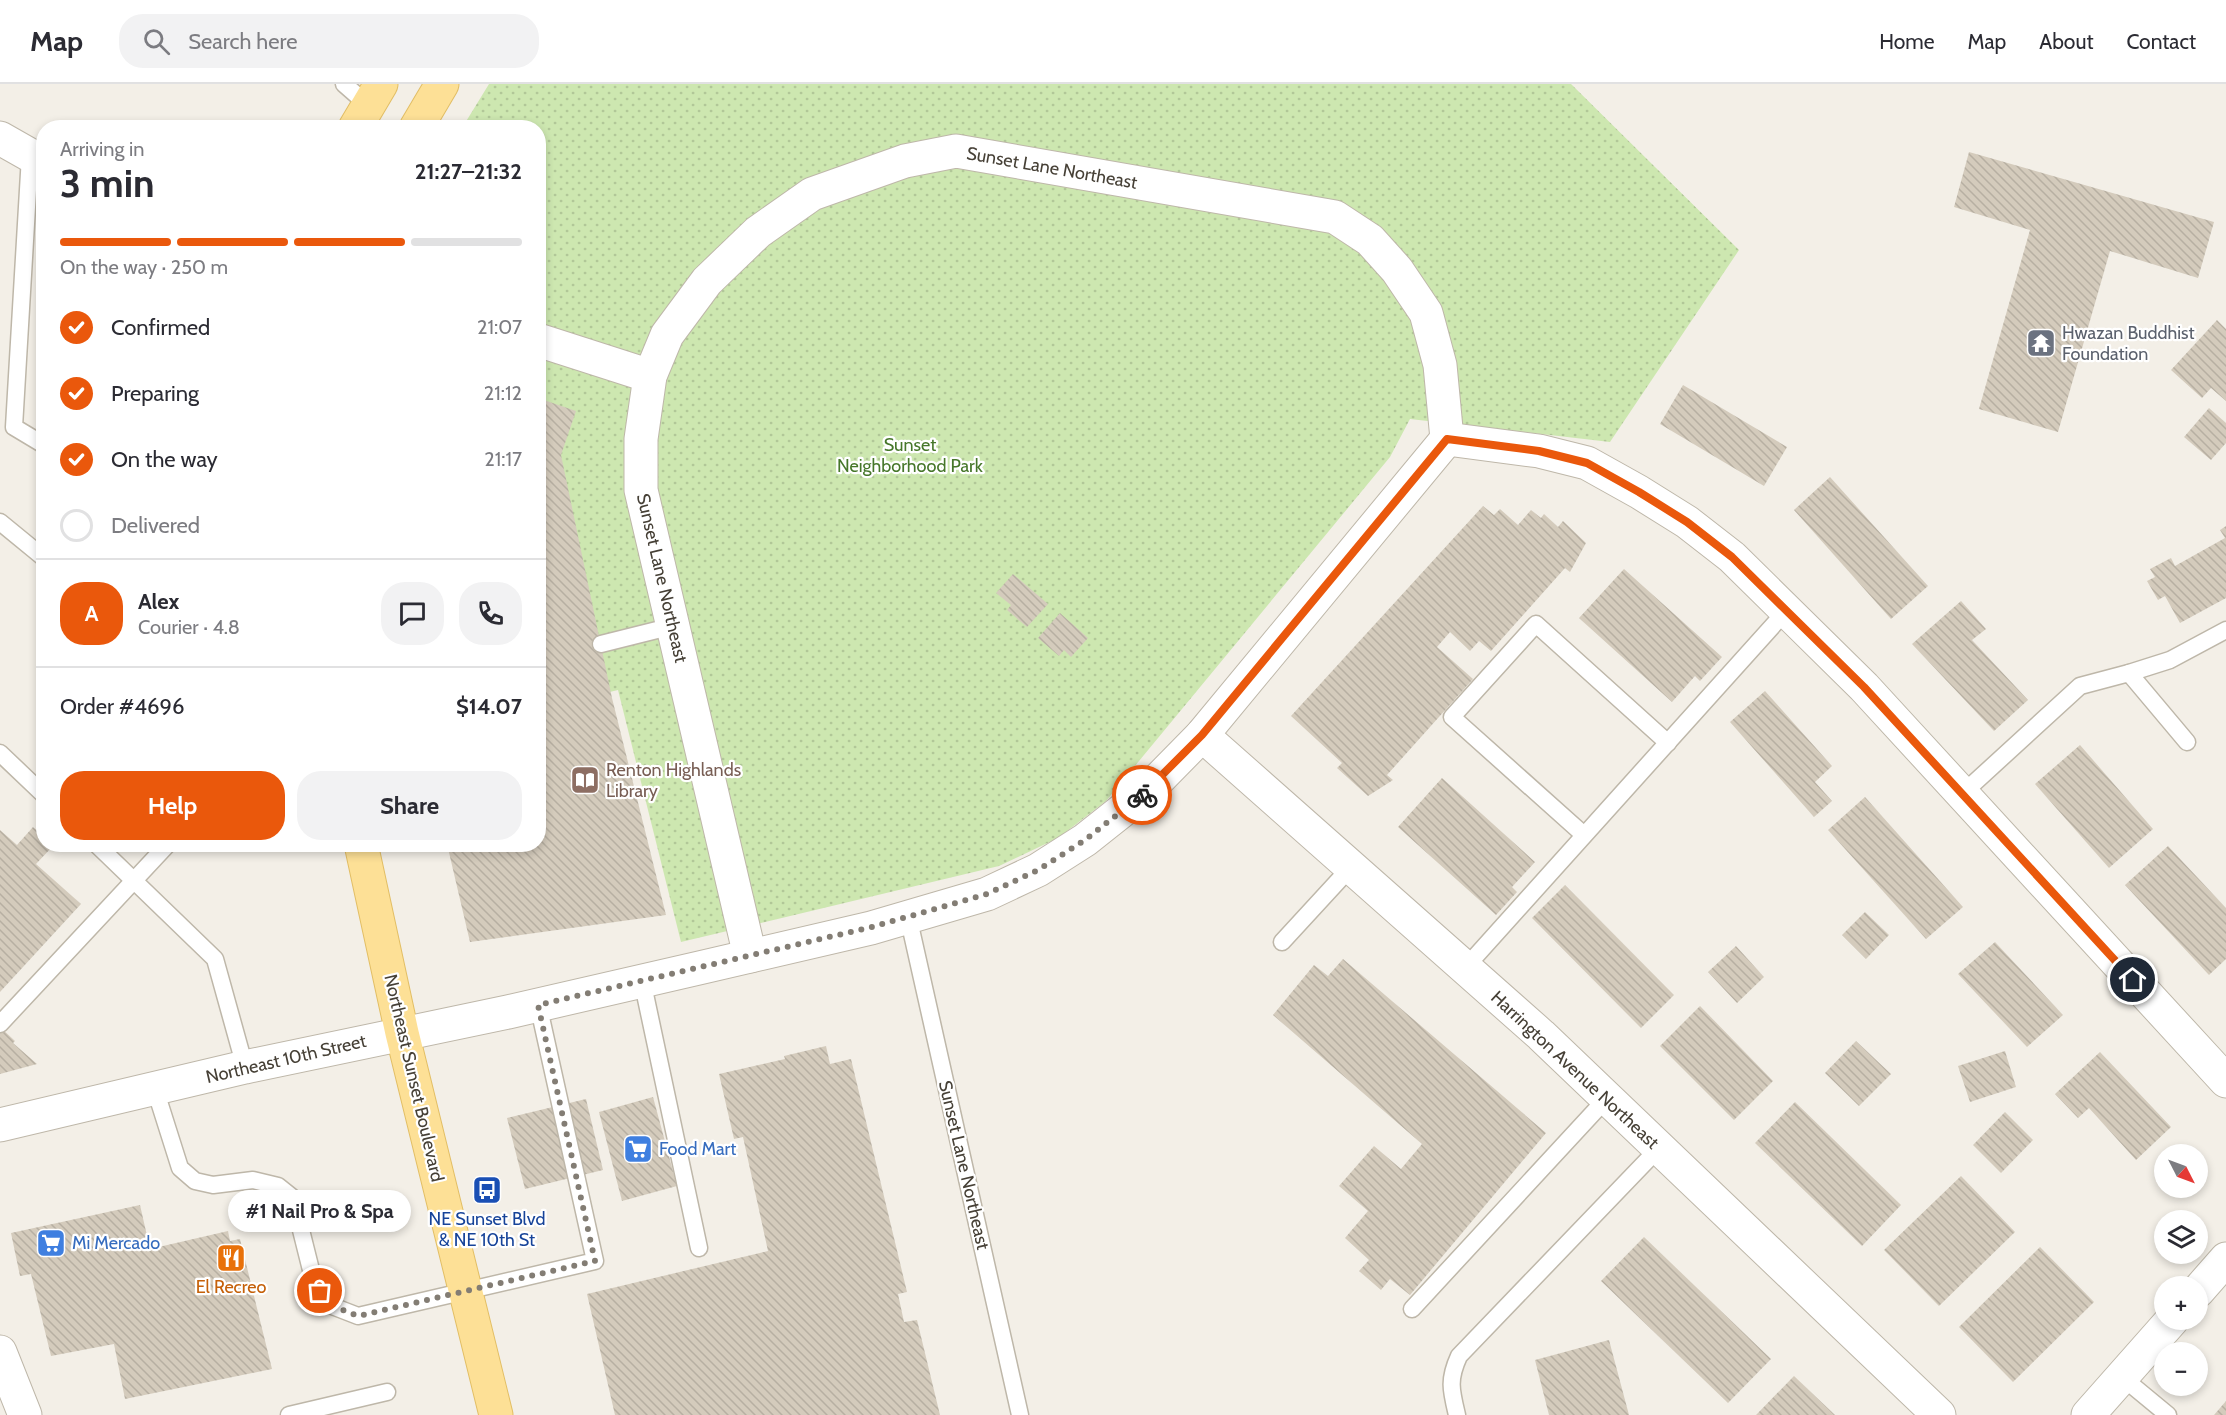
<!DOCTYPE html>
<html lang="en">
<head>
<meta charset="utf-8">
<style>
  :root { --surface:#fff; --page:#f2f2f3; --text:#2b2b33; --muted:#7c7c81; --line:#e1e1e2; --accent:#ea580c }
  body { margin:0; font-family:Cabin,sans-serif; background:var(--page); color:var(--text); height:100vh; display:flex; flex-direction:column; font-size:22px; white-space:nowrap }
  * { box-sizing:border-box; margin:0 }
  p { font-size:20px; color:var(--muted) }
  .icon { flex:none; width:33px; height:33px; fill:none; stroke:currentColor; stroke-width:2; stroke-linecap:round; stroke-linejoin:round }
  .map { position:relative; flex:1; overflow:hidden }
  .panel { position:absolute; left:36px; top:36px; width:510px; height:732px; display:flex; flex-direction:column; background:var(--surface); border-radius:24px; box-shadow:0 3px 9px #0003 }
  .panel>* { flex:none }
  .needle { width:39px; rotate:132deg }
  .buttons { position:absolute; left:2154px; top:1060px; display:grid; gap:12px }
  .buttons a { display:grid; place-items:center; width:54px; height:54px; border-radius:50%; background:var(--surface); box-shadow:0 3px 9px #0003; font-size:30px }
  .pin { position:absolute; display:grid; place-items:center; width:51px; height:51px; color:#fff; margin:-26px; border:3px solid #fff; border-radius:50%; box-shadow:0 2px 6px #0007 }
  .courier { position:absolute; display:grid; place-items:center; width:60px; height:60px; margin:-30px; border:4px solid #ea580c; border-radius:50%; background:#fff; color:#222; box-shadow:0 2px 8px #0007 }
  .bubble { position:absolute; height:42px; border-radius:21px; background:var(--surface); box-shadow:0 3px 9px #0003; font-size:20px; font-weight:800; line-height:42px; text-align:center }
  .summary em { font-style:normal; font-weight:800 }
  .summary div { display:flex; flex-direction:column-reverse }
  .summary { display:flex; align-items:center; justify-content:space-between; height:102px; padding:0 24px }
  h1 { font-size:39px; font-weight:800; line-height:45px }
  .bar { display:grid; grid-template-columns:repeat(4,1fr); gap:9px 6px; align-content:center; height:72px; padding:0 24px }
  .bar i { height:8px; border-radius:4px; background:var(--line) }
  .bar .on { background:var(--accent) }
  .bar p { grid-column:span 4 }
  .line { display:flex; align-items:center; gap:15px; padding:0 24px; border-top:2px solid var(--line) }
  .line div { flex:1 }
  .round { display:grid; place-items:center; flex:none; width:63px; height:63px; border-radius:24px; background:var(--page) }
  ol { padding:0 24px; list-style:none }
  li { display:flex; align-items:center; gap:18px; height:66px }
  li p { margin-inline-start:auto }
  li .icon { padding:6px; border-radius:50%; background:var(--accent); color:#fff; stroke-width:4 }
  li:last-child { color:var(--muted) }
  li i { width:33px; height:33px; border:3px solid var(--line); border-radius:50% }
  .action { display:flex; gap:12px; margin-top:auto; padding:12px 24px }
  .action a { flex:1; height:69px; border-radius:24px; background:var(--accent); color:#fff; font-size:24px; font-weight:800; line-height:69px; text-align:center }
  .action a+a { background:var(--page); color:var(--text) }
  header { display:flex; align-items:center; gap:36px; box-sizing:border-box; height:84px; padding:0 30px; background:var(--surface); border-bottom:2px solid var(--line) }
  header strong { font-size:28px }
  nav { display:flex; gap:33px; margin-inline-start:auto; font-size:21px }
  .search { width:420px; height:54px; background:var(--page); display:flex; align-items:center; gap:15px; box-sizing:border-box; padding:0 21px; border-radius:24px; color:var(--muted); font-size:22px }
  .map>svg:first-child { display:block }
</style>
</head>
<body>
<header>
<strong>Map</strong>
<div class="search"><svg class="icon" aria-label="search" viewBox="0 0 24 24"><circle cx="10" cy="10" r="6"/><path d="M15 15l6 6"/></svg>Search here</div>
<nav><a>Home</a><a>Map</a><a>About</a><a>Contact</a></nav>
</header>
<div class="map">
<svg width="2226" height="1331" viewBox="0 0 2226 1331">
  <defs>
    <pattern id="park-dots" width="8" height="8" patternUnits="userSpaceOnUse" patternTransform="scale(1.5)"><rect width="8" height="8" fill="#cde7b0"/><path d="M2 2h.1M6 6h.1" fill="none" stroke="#b1c798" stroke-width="1.8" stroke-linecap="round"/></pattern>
    <pattern id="building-back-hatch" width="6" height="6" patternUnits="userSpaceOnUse" patternTransform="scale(1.5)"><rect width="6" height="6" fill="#d4cbbc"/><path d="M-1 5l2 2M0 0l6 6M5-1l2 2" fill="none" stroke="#b7afa2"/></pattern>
  </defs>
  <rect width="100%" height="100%" fill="#f3efe7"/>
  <polygon fill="url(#park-dots)" points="489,0 1571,0 1739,166 1610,358 1410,335 1390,373 1106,717 1058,754 999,782 681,858 618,606 539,625 538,44 462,44"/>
  <g fill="url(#building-back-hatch)">
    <polygon points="1969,68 2214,138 2198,194 2110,167 2058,348 1979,325 2030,146 1954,123"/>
    <polygon points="2217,236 2226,245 2226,317 2211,304 2202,314 2171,286"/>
    <polygon points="1683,301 1787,363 1764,402 1660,340"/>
    <polygon points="538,314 576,327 561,371 612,614 666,831 470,858 447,760 538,760"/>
    <polygon points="44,320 44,337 36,331"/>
    <polygon points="2209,324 2226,339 2226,359 2211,376 2184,353"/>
    <polygon points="1830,393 1928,502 1891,535 1794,426"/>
    <polygon points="1483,422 1494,431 1500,425 1518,441 1531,426 1541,434 1544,430 1558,443 1563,437 1586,459 1570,488 1565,484 1491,567 1479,557 1470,567 1450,548 1437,563 1473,595 1387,691 1393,696 1368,712 1337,684 1342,679 1291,632"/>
    <polygon points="2226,442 2226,514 2180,539 2165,512 2158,516 2147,497 2155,493 2150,485 2171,474 2175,482 2225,454 2220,446"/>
    <polygon points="1624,485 1722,573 1700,597 1695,592 1672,618 1579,534"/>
    <polygon points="1013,490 1048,520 1027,543 1007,526 1011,521 996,509"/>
    <polygon points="1961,517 1986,545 1972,556 2028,616 1994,647 1912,560"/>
    <polygon points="1060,529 1088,554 1071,573 1064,566 1059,572 1038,554"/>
    <polygon points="1765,607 1832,682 1815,698 1832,717 1814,733 1730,638"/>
    <polygon points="2080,661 2153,745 2109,784 2035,700"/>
    <polygon points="1442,694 1535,778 1512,803 1517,808 1496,831 1398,743"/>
    <polygon points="1865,713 1963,823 1926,855 1828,746"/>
    <polygon points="33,743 44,753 44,760 53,762 36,780 81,820 0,908 0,746 17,761"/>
    <polygon points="2168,762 2226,824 2226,875 2209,891 2125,801"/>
    <polygon points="1565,801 1674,911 1641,944 1532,834"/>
    <polygon points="1865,828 1889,851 1866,875 1842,851"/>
    <polygon points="1995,858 2063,931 2027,963 1958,890"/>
    <polygon points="1736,862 1764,893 1737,919 1708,888"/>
    <polygon points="1343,875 1546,1049 1410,1211 1390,1195 1381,1206 1359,1187 1369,1176 1345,1154 1368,1127 1339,1102 1374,1062 1401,1085 1422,1060 1273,931 1314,881 1328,892"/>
    <polygon points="1700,922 1773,997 1734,1036 1660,962"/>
    <polygon points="0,943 15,957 13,959 37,980 0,990"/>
    <polygon points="1856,957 1891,990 1859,1022 1825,989"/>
    <polygon points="826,962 830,980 851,975 907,1208 898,1210 904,1238 917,1236 940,1331 615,1331 587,1210 768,1167 743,1053 734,1055 719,990 785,975 784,972"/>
    <polygon points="2005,967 2016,1003 1970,1018 1958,982"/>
    <polygon points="2100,968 2171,1043 2136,1076 2089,1024 2078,1034 2055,1010"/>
    <polygon points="653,1013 677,1102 622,1117 599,1028"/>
    <polygon points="586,1015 603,1086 525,1105 507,1034"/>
    <polygon points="1795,1018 1901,1121 1862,1162 1755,1059"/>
    <polygon points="2005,1028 2033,1056 2001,1089 1973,1061"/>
    <polygon points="1961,1092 2015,1148 1939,1222 1884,1166"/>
    <polygon points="140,1121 150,1165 228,1147 230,1157 240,1155 272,1285 125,1315 114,1260 51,1272 31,1190 20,1192 11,1149"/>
    <polygon points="1644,1153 1771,1275 1728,1319 1601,1197"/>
    <polygon points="2040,1163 2094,1218 2013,1298 1959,1243"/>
    <polygon points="1609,1256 1629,1331 1549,1331 1535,1276"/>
    <polygon points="1794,1292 1835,1331 1756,1331"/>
    <polygon points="2226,1317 2226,1331 2214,1331"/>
  </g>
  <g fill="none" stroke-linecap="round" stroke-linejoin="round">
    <g stroke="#beb7a9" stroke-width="19">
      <g id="service">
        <polyline points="344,0 368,21"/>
        <polyline points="30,72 14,343 44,361"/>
        <polyline points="0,438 44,474"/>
        <polyline points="601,560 673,542"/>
        <polyline points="2129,589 2170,576 2226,546"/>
        <polyline points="0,669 44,711"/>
        <polyline points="1962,710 2080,602 2129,589 2187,658"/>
        <polyline points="1584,751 1452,633 1536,540 1668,659"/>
        <polyline points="96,760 215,875 245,983"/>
        <polyline points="908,832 1020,1331"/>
        <polyline points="1282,858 1351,783"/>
        <polyline points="1465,884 1786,527"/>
        <polyline points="642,896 699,1164"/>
        <polyline points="0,940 168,760"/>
        <polyline points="155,1005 180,1084 195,1097 213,1101 253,1096 278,1102 293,1114 313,1194 327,1220 358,1232 595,1177 538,920"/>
        <polyline points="1412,1225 1607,1014"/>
        <polyline points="2122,1293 2168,1331"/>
        <polyline points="289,1331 387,1308"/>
        <path d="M 1457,1331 C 1451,1306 1448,1296 1459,1272 L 1659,1064"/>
      </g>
    </g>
    <g stroke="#beb7a9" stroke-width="35">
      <g id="minor">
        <polyline points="0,54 44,79"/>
        <polyline points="538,256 650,292"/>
        <polyline points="1447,355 1539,367 1587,379 1639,408 1687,438 1732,473 1864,603 2226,997"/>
        <polyline points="1202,651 1541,951 1939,1331"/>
        <polyline points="750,872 641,406 641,355 650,292 667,251 707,197 758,148 812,110 905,77 956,67 1335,133 1370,156 1397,186 1426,229 1440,281 1447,355"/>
        <polyline points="0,1041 245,983 508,928 699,884 871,844 987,810 1038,786 1085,756 1148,706 1202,651 1447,355"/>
        <polyline points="2198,1207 2226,1175"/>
        <polyline points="0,1268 25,1331"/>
        <polyline points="2088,1331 2172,1236"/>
      </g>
    </g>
    <g stroke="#e2be65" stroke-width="35">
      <g id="primary">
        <polyline points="355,44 381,0"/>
        <polyline points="416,44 442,0"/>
        <polyline points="361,760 402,949 496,1331"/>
      </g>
    </g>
    <use href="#service" stroke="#fff" stroke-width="16"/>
    <use href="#minor" stroke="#fff" stroke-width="33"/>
    <use href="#primary" stroke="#fde096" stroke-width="33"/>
  </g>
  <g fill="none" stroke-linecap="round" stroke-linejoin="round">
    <polyline stroke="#837d74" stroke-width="6" stroke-dasharray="0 10.8" points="320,1207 327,1220 358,1232 595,1177 538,921 872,843 987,810 1038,786 1085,756 1142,711"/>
    <polyline stroke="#ea580c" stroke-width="8" points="1142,711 1202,651 1447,355 1539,367 1587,379 1639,408 1687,438 1732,473 1864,603 2133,896"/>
  </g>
  <defs>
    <g id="temple-square" transform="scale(1.5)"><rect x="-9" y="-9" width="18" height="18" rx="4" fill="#6b7280" stroke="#fff"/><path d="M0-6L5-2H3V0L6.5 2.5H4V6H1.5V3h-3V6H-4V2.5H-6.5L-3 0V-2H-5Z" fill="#fff"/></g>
    <g id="library-square" transform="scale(1.5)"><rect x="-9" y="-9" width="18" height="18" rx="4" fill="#8d6e63" stroke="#fff"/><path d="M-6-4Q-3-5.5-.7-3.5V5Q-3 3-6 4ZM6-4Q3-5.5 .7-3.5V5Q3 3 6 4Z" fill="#fff"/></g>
    <g id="supermarket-square" transform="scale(1.5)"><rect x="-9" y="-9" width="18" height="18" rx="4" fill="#3f7fe0" stroke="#fff"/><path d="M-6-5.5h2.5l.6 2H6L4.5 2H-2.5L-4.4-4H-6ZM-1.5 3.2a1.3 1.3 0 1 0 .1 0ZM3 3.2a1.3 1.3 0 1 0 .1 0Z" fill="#fff"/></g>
    <g id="bus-square" transform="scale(1.5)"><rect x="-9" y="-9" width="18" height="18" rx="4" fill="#1a4fb4" stroke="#fff"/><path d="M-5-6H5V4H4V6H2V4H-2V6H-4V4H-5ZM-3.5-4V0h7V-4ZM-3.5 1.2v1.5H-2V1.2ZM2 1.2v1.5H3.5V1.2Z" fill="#fff"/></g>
    <g id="restaurant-square" transform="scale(1.5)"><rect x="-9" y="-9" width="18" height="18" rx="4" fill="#e8710a" stroke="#fff"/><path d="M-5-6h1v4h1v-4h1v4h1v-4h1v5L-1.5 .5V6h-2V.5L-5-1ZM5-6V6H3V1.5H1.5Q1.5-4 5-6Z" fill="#fff"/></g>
  </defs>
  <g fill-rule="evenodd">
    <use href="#temple-square" x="2041" y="259"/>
    <use href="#library-square" x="585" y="696"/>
    <use href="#supermarket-square" x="638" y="1065"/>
    <use href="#bus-square" x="487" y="1106"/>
    <use href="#supermarket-square" x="51" y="1159"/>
    <use href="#restaurant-square" x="231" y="1174"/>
  </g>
  <g text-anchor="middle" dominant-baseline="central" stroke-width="4.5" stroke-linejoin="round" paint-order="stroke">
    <g font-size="18" fill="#464036" stroke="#fff">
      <text transform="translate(1052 84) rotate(10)">Sunset Lane Northeast</text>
      <text transform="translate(662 494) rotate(77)">Sunset Lane Northeast</text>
      <text transform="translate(286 975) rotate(-13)">Northeast 10th Street</text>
      <text transform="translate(1575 986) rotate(43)">Harrington Avenue Northeast</text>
      <text transform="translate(414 994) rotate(77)">Northeast Sunset Boulevard</text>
      <text transform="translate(964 1081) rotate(77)">Sunset Lane Northeast</text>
    </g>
    <g font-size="18" fill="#5b616d" stroke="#fff" text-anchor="start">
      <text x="2062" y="249">Hwazan Buddhist<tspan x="2062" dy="21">Foundation</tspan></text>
    </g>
    <g font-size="18" fill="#46772a" stroke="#fff">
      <text x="910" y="361">Sunset<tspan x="910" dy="21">Neighborhood Park</tspan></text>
    </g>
    <g font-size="18" fill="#785e54" stroke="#fff" text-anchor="start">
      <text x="606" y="686">Renton Highlands<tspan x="606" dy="21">Library</tspan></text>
    </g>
    <g font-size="18" fill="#366cbe" stroke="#fff" text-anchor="start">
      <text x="659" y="1065">Food Mart</text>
      <text x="72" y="1159">Mi Mercado</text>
    </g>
    <g font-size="18" fill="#164399" stroke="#fff">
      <text x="487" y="1135">NE Sunset Blvd<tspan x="487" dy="21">&amp; NE 10th St</tspan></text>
    </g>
    <g font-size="18" fill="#c56008" stroke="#fff">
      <text x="231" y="1203">El Recreo</text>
    </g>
  </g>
</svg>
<div class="buttons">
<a><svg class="needle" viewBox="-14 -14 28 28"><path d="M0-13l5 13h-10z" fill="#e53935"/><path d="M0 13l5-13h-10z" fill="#7c7c81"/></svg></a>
<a><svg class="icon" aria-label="layers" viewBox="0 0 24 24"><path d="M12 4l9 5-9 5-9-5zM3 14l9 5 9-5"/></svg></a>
<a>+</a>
<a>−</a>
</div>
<div class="pin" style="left:320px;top:1207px;background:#ea580c"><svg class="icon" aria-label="bag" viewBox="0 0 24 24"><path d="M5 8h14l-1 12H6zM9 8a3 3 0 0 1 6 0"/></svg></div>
<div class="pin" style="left:2133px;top:896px;background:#1f2937"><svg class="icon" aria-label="home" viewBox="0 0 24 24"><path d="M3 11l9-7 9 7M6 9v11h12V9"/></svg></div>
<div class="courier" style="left:1142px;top:711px"><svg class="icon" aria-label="bike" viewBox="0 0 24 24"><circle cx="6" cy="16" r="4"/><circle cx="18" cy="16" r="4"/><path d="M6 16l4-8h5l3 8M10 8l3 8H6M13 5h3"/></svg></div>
<div class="bubble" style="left:228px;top:1106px;width:183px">#1 Nail Pro &amp; Spa</div>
<section class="panel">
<div class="summary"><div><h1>3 min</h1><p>Arriving in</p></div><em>21:27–21:32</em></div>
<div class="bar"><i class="on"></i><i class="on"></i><i class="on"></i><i></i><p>On the way · 250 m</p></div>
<ol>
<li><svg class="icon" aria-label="check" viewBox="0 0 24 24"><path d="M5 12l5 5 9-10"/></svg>Confirmed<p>21:07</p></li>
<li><svg class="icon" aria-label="check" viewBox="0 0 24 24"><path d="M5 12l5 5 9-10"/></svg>Preparing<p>21:12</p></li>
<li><svg class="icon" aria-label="check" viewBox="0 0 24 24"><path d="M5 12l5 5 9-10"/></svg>On the way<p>21:17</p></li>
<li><i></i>Delivered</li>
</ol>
<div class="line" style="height:108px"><b class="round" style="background:var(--accent);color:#fff">A</b><div><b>Alex</b><p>Courier · 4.8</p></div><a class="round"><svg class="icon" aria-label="chat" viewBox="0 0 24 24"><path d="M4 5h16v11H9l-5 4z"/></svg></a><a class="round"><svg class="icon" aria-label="phone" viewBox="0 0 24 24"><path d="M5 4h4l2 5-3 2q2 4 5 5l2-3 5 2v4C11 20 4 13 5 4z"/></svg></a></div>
<div class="line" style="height:78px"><div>Order #4696</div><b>$14.07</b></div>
<div class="action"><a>Help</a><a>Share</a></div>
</section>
</div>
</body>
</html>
